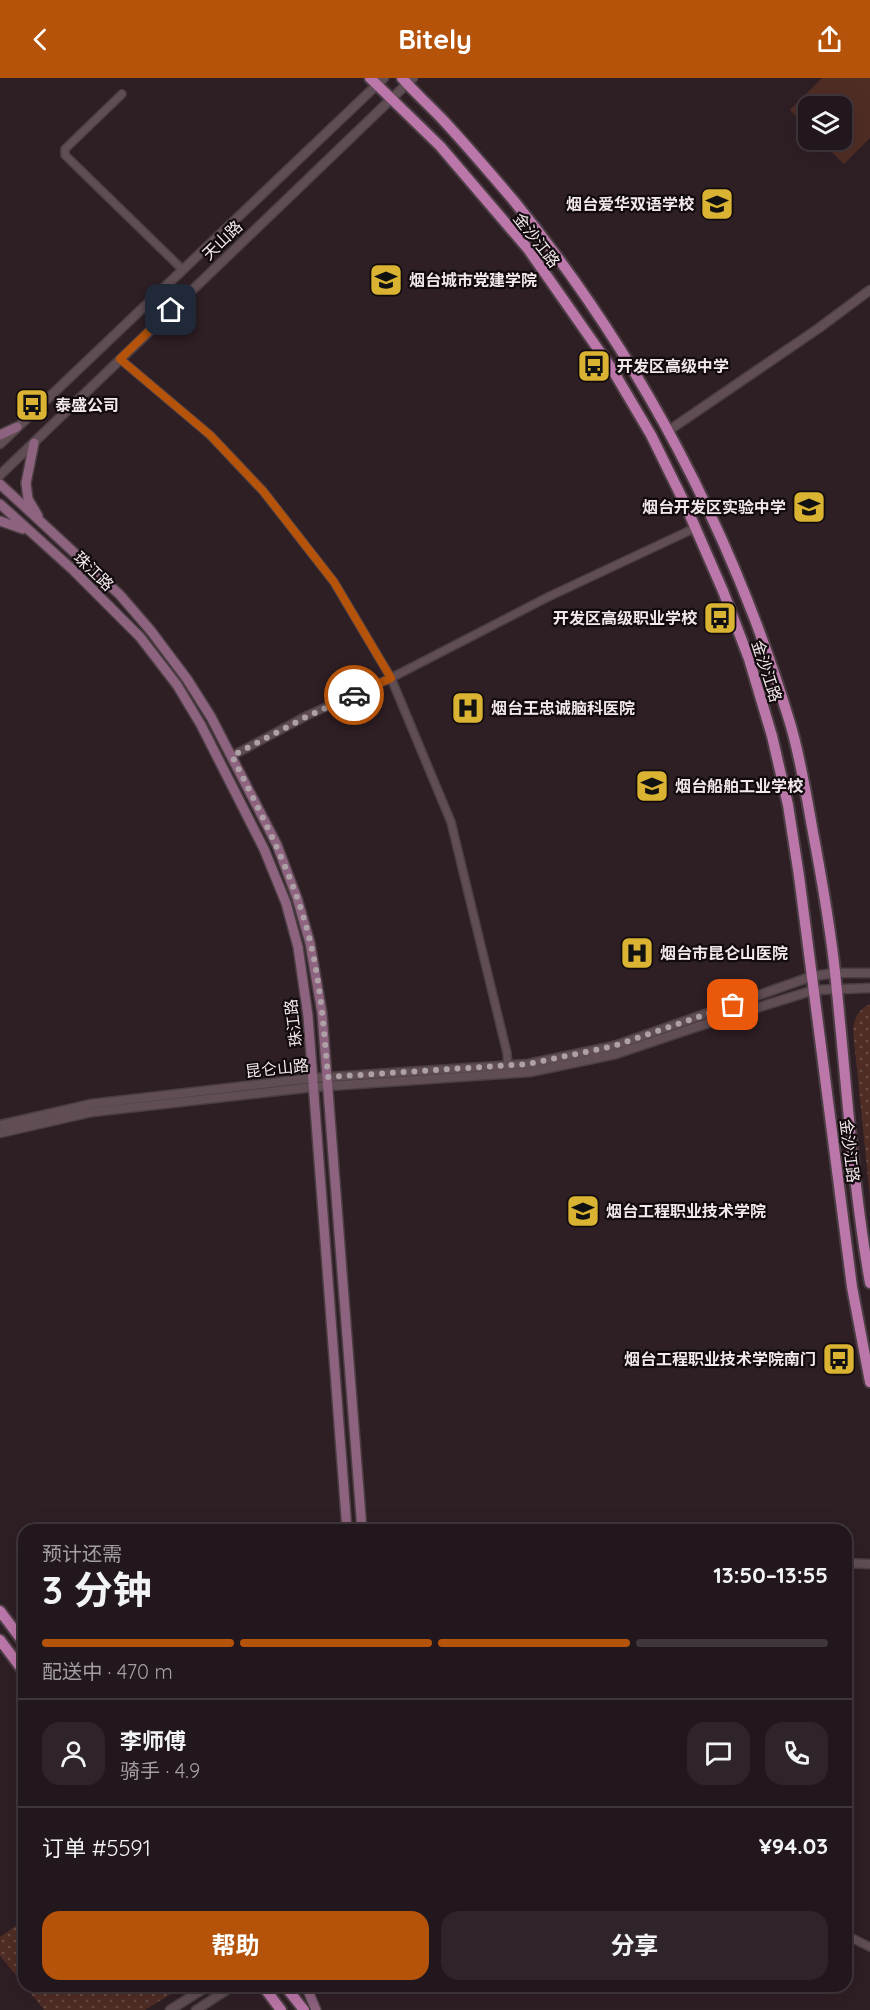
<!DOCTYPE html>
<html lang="zh">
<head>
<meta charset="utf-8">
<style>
  :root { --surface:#22171c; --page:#2e2429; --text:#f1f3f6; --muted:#a29fa3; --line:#3f363b; --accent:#b45309 }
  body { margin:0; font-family:Quicksand,"Noto Sans SC",sans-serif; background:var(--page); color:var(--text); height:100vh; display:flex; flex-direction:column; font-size:22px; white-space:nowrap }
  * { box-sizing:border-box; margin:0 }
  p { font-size:20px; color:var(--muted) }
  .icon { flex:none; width:33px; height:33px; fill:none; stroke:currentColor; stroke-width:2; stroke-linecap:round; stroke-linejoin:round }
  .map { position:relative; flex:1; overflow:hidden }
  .panel { position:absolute; left:18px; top:1446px; width:834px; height:468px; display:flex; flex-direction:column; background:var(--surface); border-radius:18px; box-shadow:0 6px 24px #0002,0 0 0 2px var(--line) }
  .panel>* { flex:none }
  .controls { position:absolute; left:798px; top:18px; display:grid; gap:12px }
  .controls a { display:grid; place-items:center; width:54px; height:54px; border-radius:12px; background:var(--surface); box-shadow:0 6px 24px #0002,0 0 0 2px var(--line); font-size:30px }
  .pin { position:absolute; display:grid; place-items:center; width:51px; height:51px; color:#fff; margin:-26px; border-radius:12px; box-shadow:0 3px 9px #0006 }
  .courier { position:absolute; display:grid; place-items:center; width:60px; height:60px; margin:-30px; border:4px solid #b45309; border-radius:50%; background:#fff; color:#222; box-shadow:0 2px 8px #0007 }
  .summary em { font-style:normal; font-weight:700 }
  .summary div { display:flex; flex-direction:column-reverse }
  .summary { display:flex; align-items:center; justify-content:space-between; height:102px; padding:0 24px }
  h1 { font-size:39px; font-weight:700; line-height:45px }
  .bar { display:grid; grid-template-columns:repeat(4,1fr); gap:9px 6px; align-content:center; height:72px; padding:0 24px }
  .bar i { height:8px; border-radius:4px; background:var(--line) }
  .bar .current { background:var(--accent) }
  .bar p { grid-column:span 4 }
  .line { display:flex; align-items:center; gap:15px; padding:0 24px; border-top:2px solid var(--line) }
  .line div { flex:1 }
  .round { display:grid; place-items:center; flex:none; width:63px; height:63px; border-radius:18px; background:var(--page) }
  .button { display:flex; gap:12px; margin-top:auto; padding:12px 24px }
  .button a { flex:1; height:69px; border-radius:18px; background:var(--accent); color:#fff; font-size:24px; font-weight:700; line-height:69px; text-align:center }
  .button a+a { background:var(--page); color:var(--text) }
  header { display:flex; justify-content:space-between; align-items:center; height:78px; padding:0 24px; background:var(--accent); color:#fff; font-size:27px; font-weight:700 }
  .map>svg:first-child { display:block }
</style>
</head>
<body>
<header><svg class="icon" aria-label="back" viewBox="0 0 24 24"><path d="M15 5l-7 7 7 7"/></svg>Bitely<svg class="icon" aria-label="share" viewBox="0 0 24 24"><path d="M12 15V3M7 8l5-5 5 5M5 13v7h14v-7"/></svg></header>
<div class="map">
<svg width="870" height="1932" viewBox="0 0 870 1932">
  <defs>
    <pattern id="park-dots" width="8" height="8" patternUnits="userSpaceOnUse" patternTransform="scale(1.5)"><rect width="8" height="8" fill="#4f2d25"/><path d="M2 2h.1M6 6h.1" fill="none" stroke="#694b45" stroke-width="1.8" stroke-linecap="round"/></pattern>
  </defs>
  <rect width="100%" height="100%" fill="#2e1f25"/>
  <g fill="url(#park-dots)">
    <path d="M 870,926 L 870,1119 L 853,952 C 854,940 859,931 870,926 Z"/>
    <polygon points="24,1842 24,1907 0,1878 0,1859"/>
    <polygon points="25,1908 184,1908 145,1932 44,1932"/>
  </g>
  <polygon fill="#4f2d25" points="822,0 870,0 870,60 844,86 819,62 842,62 842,28 808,28 808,51 790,32"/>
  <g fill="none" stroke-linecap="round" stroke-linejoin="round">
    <g stroke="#4b3e43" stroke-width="10">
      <g id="minor">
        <polyline points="122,16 65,71 65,77 183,192"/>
        <polyline points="120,281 210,357 263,413 334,504 391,600 451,744 507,975 508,990"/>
        <polyline points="232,678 308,637 391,600 548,519 695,450"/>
        <polyline points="846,1857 870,1869"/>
      </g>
    </g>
    <g stroke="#4b3e43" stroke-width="11">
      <g id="tertiary">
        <polyline points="668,353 819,250 870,212"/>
        <polyline points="0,366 384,0"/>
        <polyline points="0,397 413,0"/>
        <polyline points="0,1047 91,1026 314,1000 528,986 614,968 813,898 835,895 870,895"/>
        <polyline points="0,1055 92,1034 314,1009 530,994 616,976 696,949 814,912 870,910"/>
        <polyline points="846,1485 870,1486"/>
        <polyline points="170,1932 208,1908"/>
        <polyline points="196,1932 233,1908"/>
      </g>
    </g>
    <g stroke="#4b3e43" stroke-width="12">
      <g id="secondary">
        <polyline points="0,357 17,349"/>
        <polyline points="34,365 26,405 28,421 38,438"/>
        <polyline points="0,406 120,517 151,553 187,601 211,639 277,767 297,820 310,865 322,935 362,1452"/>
        <polyline points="0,426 73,492 140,559 177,607 201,647 264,771 286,825 298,869 308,938 347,1452"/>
        <polyline points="0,443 23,451"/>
        <polyline points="306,1908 316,1932"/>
      </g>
    </g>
    <g stroke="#4b3e43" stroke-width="14">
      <g id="primary">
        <polyline points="370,0 440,68 528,171 612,291 651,357 685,426 723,513 749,581 772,658 788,727 799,798 852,1209 870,1304"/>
        <path d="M 402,0 C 415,15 430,28 444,43 C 468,69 491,96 514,123 C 639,277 733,455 790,645 C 800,678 806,715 812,749 C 821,797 830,846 835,894 C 846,998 852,1103 870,1205"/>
        <polyline points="0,1533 24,1565"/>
        <polyline points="0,1562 24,1594"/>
        <polyline points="263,1908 281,1932"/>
        <polyline points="285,1908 304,1932"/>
      </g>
    </g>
    <use href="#minor" stroke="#604e54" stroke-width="7"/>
    <use href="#tertiary" stroke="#604e54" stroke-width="8"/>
    <use href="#secondary" stroke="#8e637f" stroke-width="9"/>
    <use href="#primary" stroke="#bc77aa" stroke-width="10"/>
  </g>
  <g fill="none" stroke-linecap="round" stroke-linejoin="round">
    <path stroke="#ada1a6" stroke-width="6" stroke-dasharray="0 10.8" d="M 354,617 L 308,638 L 232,678 C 262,738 294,797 310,863 C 321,908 324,954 328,999 L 528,986 L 614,968 L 733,927"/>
    <polyline stroke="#b45309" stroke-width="8" points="171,232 120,281 210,357 263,413 334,504 391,600 354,617"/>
  </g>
  <defs>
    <g id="school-square" transform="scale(1.725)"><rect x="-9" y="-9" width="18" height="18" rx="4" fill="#dab333" stroke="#120b0e"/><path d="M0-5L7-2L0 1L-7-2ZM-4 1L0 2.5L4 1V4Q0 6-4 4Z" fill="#111"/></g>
    <g id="university-square" transform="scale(1.725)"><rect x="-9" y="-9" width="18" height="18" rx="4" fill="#dab333" stroke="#120b0e"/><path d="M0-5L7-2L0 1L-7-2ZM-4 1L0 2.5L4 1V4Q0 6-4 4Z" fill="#111"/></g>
    <g id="bus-square" transform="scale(1.725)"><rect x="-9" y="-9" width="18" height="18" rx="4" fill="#dab333" stroke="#120b0e"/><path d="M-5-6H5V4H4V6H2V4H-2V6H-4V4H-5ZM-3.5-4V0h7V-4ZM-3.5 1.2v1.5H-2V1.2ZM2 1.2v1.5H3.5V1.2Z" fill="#111"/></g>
    <g id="hospital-square" transform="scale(1.725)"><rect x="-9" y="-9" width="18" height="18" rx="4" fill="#dab333" stroke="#120b0e"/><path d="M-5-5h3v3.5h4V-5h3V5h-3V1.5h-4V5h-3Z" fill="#111"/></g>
  </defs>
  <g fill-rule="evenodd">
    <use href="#school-square" x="717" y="126"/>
    <use href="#university-square" x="386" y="202"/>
    <use href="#bus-square" x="594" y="288"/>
    <use href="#bus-square" x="32" y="327"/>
    <use href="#school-square" x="809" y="429"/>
    <use href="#bus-square" x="720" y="540"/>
    <use href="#hospital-square" x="468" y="630"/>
    <use href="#school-square" x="652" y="708"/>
    <use href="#hospital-square" x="637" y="875"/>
    <use href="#school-square" x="583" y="1133"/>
    <use href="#bus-square" x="839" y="1281"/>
  </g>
  <g text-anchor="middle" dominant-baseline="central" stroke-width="4.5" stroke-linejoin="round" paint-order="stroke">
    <g font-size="16" font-weight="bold" fill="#f2e7eb" stroke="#120b0e" text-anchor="start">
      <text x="694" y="126" text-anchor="end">烟台爱华双语学校</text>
      <text x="409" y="202">烟台城市党建学院</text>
      <text x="617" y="288">开发区高级中学</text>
      <text x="55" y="327">泰盛公司</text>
      <text x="786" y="429" text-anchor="end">烟台开发区实验中学</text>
      <text x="697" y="540" text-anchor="end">开发区高级职业学校</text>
      <text x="491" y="630">烟台王忠诚脑科医院</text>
      <text x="675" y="708">烟台船舶工业学校</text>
      <text x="660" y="875">烟台市昆仑山医院</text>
      <text x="606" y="1133">烟台工程职业技术学院</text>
      <text x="816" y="1281" text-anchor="end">烟台工程职业技术学院南门</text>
    </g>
    <g font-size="16" fill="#f2e7eb" stroke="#120b0e">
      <text transform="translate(222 162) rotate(-44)">天山路</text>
      <text transform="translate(537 162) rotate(52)">金沙江路</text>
      <text transform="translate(94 493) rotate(44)">珠江路</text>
      <text transform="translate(767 593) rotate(72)">金沙江路</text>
      <text transform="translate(293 945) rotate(-97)">珠江路</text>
      <text transform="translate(277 990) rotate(-6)">昆仑山路</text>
      <text transform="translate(850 1073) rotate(83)">金沙江路</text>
    </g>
  </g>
</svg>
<div class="controls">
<a><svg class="icon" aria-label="layers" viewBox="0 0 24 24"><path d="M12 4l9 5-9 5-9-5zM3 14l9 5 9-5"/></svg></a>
</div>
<div class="pin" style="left:733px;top:927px;background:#ea580c"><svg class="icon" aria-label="bag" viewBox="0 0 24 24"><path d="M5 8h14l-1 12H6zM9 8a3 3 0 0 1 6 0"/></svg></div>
<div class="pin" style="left:171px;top:232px;background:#1f2937"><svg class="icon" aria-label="home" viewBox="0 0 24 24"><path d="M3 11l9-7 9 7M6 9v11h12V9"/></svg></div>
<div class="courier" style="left:354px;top:617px"><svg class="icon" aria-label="car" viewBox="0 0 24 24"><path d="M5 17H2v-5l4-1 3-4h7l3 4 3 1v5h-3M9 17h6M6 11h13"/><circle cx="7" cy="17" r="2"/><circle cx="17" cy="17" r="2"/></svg></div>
<section class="panel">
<div class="summary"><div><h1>3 分钟</h1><p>预计还需</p></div><em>13:50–13:55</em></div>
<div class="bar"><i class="current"></i><i class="current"></i><i class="current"></i><i></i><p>配送中 · 470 m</p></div>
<div class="line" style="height:108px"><a class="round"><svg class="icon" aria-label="person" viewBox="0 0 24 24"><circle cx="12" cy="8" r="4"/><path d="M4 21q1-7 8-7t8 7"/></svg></a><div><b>李师傅</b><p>骑手 · 4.9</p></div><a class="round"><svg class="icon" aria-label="chat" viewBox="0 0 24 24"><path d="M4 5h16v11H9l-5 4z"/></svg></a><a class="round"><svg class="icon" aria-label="phone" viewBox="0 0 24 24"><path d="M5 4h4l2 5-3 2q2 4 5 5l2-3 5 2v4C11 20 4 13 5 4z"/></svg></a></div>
<div class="line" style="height:78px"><div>订单 #5591</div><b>¥94.03</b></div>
<div class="button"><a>帮助</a><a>分享</a></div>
</section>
</div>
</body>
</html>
